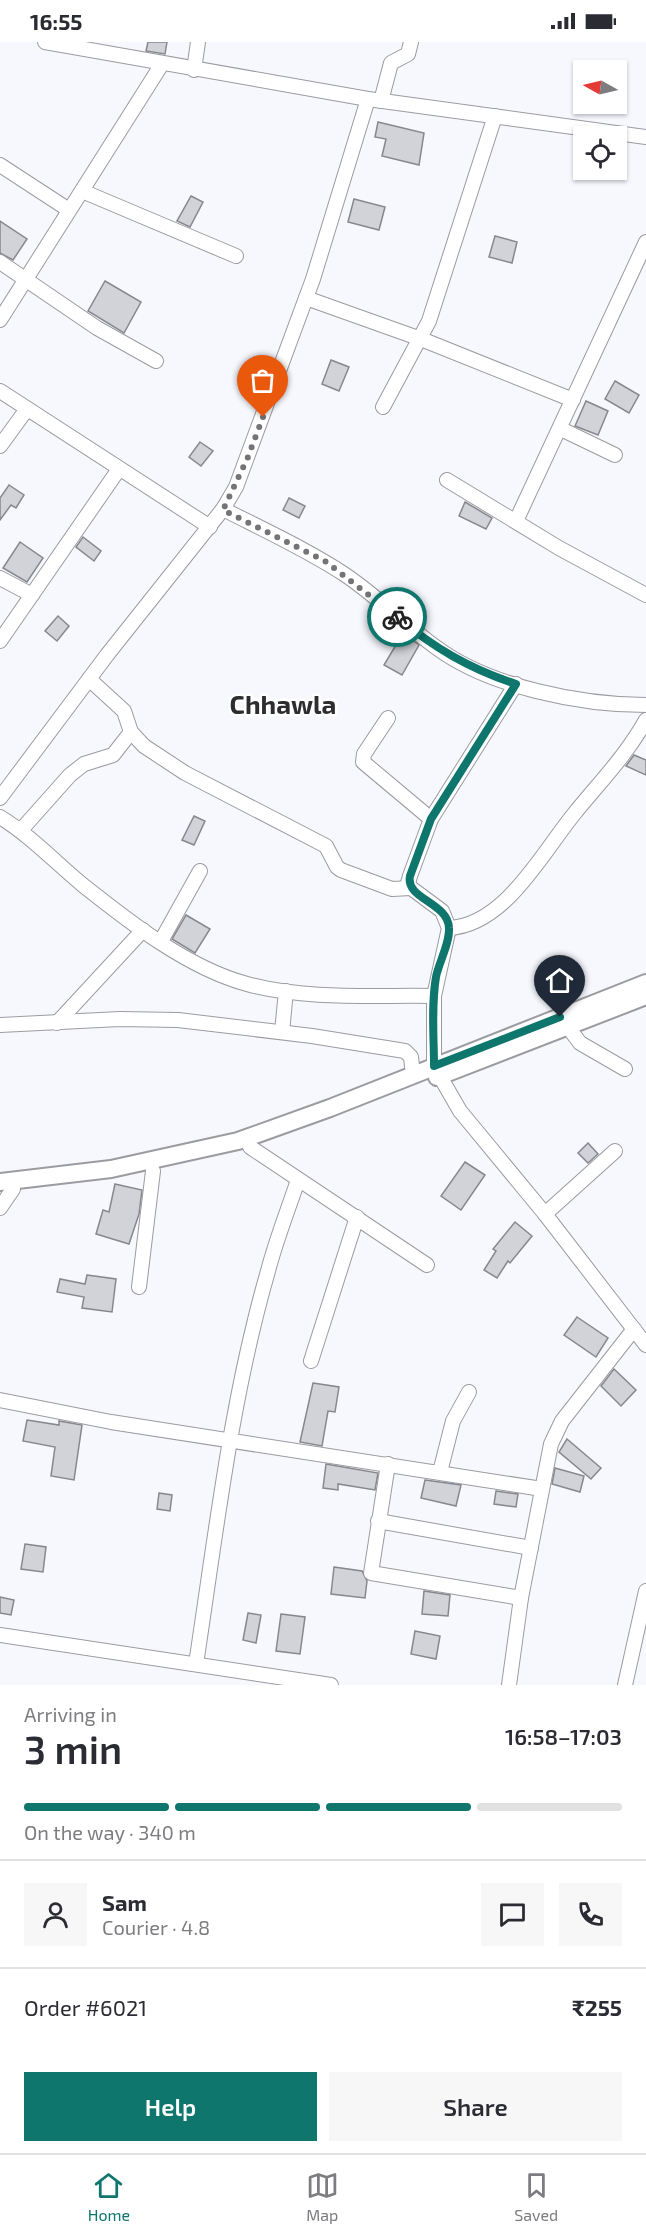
<!DOCTYPE html>
<html lang="en">
<head>
<meta charset="utf-8">
<style>
  :root { --surface:#fff; --page:#f7f7f7; --text:#2b2b33; --muted:#7c7c81; --line:#e1e1e2; --accent:#0f766e }
  body { margin:0; font-family:"Exo 2",sans-serif; background:var(--page); color:var(--text); height:100vh; display:flex; flex-direction:column; font-size:22px; white-space:nowrap }
  * { box-sizing:border-box; margin:0 }
  p { font-size:20px; color:var(--muted) }
  .icon { flex:none; width:33px; height:33px; fill:none; stroke:currentColor; stroke-width:2; stroke-linecap:round; stroke-linejoin:round }
  .map { position:relative; height:1643px; overflow:hidden }
  .details { display:flex; flex-direction:column; background:var(--surface); flex:1 }
  .details>* { flex:none }
  .needle { width:39px; rotate:278deg }
  .tools { position:absolute; left:573px; top:18px; display:grid; gap:12px }
  .tools a { display:grid; place-items:center; width:54px; height:54px; border-radius:0px; background:var(--surface); box-shadow:0 2px 4px #0004; font-size:30px }
  .pin { position:absolute; display:grid; place-items:center; width:51px; height:51px; color:#fff; margin:-62px -26px; border-radius:50% 50% 50% 0; rotate:-45deg; box-shadow:0 0 6px #0007 }
  .pin .icon { rotate:45deg }
  .courier { position:absolute; display:grid; place-items:center; width:60px; height:60px; margin:-30px; border:4px solid #0f766e; border-radius:50%; background:#fff; color:#222; box-shadow:0 2px 8px #0007 }
  .head em { font-style:normal; font-weight:600 }
  .head div { display:flex; flex-direction:column-reverse }
  .head { display:flex; align-items:center; justify-content:space-between; height:102px; padding:0 24px }
  h1 { font-size:39px; font-weight:600; line-height:45px }
  .bar { display:grid; grid-template-columns:repeat(4,1fr); gap:9px 6px; align-content:center; height:72px; padding:0 24px }
  .bar i { height:8px; border-radius:4px; background:var(--line) }
  .bar .selected { background:var(--accent) }
  .bar p { grid-column:span 4 }
  .line { display:flex; align-items:center; gap:15px; padding:0 24px; border-top:2px solid var(--line) }
  .line div { flex:1 }
  .round { display:grid; place-items:center; flex:none; width:63px; height:63px; border-radius:0px; background:var(--page) }
  .action { display:flex; gap:12px; margin-top:auto; padding:12px 24px }
  .action a { flex:1; height:69px; border-radius:0px; background:var(--accent); color:#fff; font-size:24px; font-weight:600; line-height:69px; text-align:center }
  .action a+a { background:var(--page); color:var(--text) }
  .status { display:flex; justify-content:space-between; align-items:center; height:42px; padding:0 30px; background:var(--surface); direction:ltr }
  .status svg { height:16px; fill:currentColor }
  .tabs { display:flex; justify-content:space-around; align-items:center; height:84px; border-top:2px solid var(--line); background:var(--surface); font-size:16px; color:var(--muted) }
  .tabs a { display:grid; justify-items:center; gap:3px }
  .tabs .selected { color:var(--accent) }
  .map>svg:first-child { display:block }
</style>
</head>
<body>
<div class="status"><b>16:55</b><svg viewBox="0 0 49 12"><path d="M0 12V9h3v3zM5 12V6h3v6zM10 12V3h3v9zM15 12V0h3v12zM26 1h20v11H26zM47 4h2v5h-2z"/></svg></div>
<div class="map">
<svg width="646" height="1643" viewBox="0 0 646 1643">
  <rect width="100%" height="100%" fill="#f7f8fe"/>
  <g fill="#d2d3d9" stroke="#87878d" stroke-width="1.5">
    <polygon points="148,0 167,0 165,12 146,9"/>
    <polygon points="378,80 424,91 419,123 382,114 386,97 375,95"/>
    <polygon points="191,154 203,160 190,185 177,179"/>
    <polygon points="354,157 385,165 379,188 348,180"/>
    <polygon points="0,179 27,197 13,218 0,211"/>
    <polygon points="495,194 517,200 512,221 489,215"/>
    <polygon points="105,239 141,260 124,291 88,269"/>
    <polygon points="331,318 349,325 339,349 322,342"/>
    <polygon points="615,339 639,353 629,371 605,357"/>
    <polygon points="586,359 608,369 598,393 575,384"/>
    <polygon points="200,400 213,409 201,424 189,415"/>
    <polygon points="9,443 24,453 16,466 11,463 0,478 0,456"/>
    <polygon points="289,456 305,464 299,476 283,468"/>
    <polygon points="465,460 492,476 486,487 459,474"/>
    <polygon points="83,495 101,509 94,519 76,505"/>
    <polygon points="20,500 43,516 27,540 3,526"/>
    <polygon points="58,574 69,584 57,599 45,589"/>
    <polygon points="403,591 419,603 402,633 384,623"/>
    <polygon points="634,713 646,718 646,733 626,724"/>
    <polygon points="194,774 205,779 194,803 182,798"/>
    <polygon points="186,873 210,887 195,911 172,897"/>
    <polygon points="588,1101 598,1112 588,1121 578,1111"/>
    <polygon points="465,1120 485,1133 461,1168 441,1154"/>
    <polygon points="115,1142 142,1148 139,1172 129,1202 96,1192 103,1168 109,1170"/>
    <polygon points="515,1180 532,1194 510,1221 508,1219 497,1236 484,1228 496,1209 493,1207"/>
    <polygon points="87,1233 116,1237 112,1270 82,1266 84,1255 57,1250 60,1237 85,1242"/>
    <polygon points="577,1275 608,1296 596,1315 564,1293"/>
    <polygon points="614,1327 636,1348 621,1364 601,1344"/>
    <polygon points="313,1341 339,1345 335,1370 328,1369 322,1404 300,1400"/>
    <polygon points="27,1378 59,1383 59,1379 82,1383 74,1438 51,1434 55,1405 23,1399"/>
    <polygon points="567,1397 601,1426 591,1437 559,1410"/>
    <polygon points="326,1422 378,1431 375,1448 338,1442 338,1448 323,1446"/>
    <polygon points="555,1426 584,1434 580,1450 552,1442"/>
    <polygon points="425,1438 461,1443 456,1464 421,1456"/>
    <polygon points="496,1449 518,1452 516,1465 494,1462"/>
    <polygon points="159,1451 172,1453 170,1469 157,1467"/>
    <polygon points="25,1502 46,1505 43,1530 21,1527"/>
    <polygon points="334,1525 362,1529 367,1539 365,1556 331,1552"/>
    <polygon points="424,1549 450,1553 448,1574 422,1572"/>
    <polygon points="0,1555 14,1558 11,1573 0,1571"/>
    <polygon points="248,1571 261,1573 256,1601 243,1598"/>
    <polygon points="281,1572 305,1575 300,1612 276,1609"/>
    <polygon points="415,1589 440,1594 436,1617 411,1612"/>
  </g>
  <g fill="none" stroke-linecap="round" stroke-linejoin="round">
    <g stroke="#9b9ba1" stroke-width="16">
      <g id="minor">
        <polyline points="45,0 368,57 646,95"/>
        <polyline points="194,28 198,0"/>
        <polyline points="381,59 391,21 408,12 411,0"/>
        <polyline points="0,123 69,168"/>
        <polyline points="82,149 236,214"/>
        <polyline points="0,220 97,286 156,319"/>
        <polyline points="306,256 421,297 573,358"/>
        <polyline points="0,278 162,22"/>
        <polyline points="0,349 210,485"/>
        <polyline points="383,365 429,279 495,74"/>
        <polyline points="561,387 615,413"/>
        <polyline points="0,404 27,367"/>
        <polyline points="447,438 559,506 646,553"/>
        <path d="M 223,467 C 264,488 306,507 344,532 C 377,554 405,583 437,606 C 490,645 581,663 646,663"/>
        <polyline points="516,479 646,200"/>
        <polyline points="0,536 32,553"/>
        <polyline points="0,599 119,427"/>
        <polyline points="89,637 124,669 131,690 144,704 185,731 326,804 337,825 341,828 392,847 411,846"/>
        <polyline points="516,642 431,777 410,834 408,841 411,846 442,869 449,886 434,954 434,1024 460,1069 545,1172 646,1303"/>
        <polyline points="388,676 364,712 363,720 431,777"/>
        <polyline points="0,756 107,613 223,467 236,445 313,237 368,57"/>
        <path d="M 0,775 C 31,794 56,821 84,844 C 132,882 188,926 247,942 C 304,958 375,953 434,954"/>
        <polyline points="21,788 70,733 84,722 113,713 131,690"/>
        <path d="M 449,886 C 505,883 542,811 574,772 C 599,741 626,714 646,678"/>
        <polyline points="161,899 200,829"/>
        <polyline points="57,981 143,888"/>
        <polyline points="0,983 120,977 178,978 312,994 405,1009 411,1015 413,1033"/>
        <polyline points="568,985 580,1001 625,1027"/>
        <polyline points="282,990 286,949"/>
        <polyline points="250,1105 427,1223"/>
        <polyline points="0,1166 13,1147"/>
        <polyline points="545,1172 615,1109"/>
        <polyline points="139,1245 153,1129"/>
        <polyline points="311,1319 357,1175"/>
        <polyline points="0,1358 111,1380 542,1447"/>
        <polyline points="388,1422 371,1531 521,1556"/>
        <polyline points="440,1430 453,1379 469,1350"/>
        <polyline points="378,1479 531,1506"/>
        <polyline points="0,1593 331,1643"/>
        <path d="M 196,1622 C 216,1491 231,1357 268,1229 C 276,1198 288,1168 298,1138"/>
        <polyline points="509,1643 521,1556 551,1402 562,1379 634,1287"/>
        <polyline points="625,1643 646,1549"/>
      </g>
    </g>
    <g stroke="#9b9ba1" stroke-width="20">
      <g id="major">
        <polyline points="437,1035 646,954"/>
        <polyline points="0,1140 111,1127 238,1099 330,1066 646,941"/>
      </g>
    </g>
    <use href="#minor" stroke="#fff" stroke-width="14"/>
    <use href="#major" stroke="#fff" stroke-width="16"/>
  </g>
  <g fill="none" stroke-linecap="round" stroke-linejoin="round">
    <polyline stroke="#747478" stroke-width="6" stroke-dasharray="0 10.8" points="263,375 248,415 223,468 325,519 397,575"/>
    <path stroke="#0f766e" stroke-width="8" d="M 397,575 C 434,606 470,627 516,642 L 431,777 L 410,834 C 405,857 448,860 449,886 C 450,901 439,920 436,935 C 431,964 434,995 434,1024 L 560,975"/>
  </g>
  <g text-anchor="middle" dominant-baseline="central" stroke-width="5" stroke-linejoin="round" paint-order="stroke">
    <g font-size="26" font-weight="bold" fill="#2d2d30" stroke="#fff">
      <text x="283" y="661">Chhawla</text>
    </g>
  </g>
</svg>
<div class="tools">
<a><svg class="needle" viewBox="-14 -14 28 28"><path d="M0-13l5 13h-10z" fill="#e53935"/><path d="M0 13l5-13h-10z" fill="#7c7c81"/></svg></a>
<a><svg class="icon" aria-label="locate" viewBox="0 0 24 24"><circle cx="12" cy="12" r="6"/><path d="M12 2v4M12 18v4M2 12h4M18 12h4"/></svg></a>
</div>
<div class="pin" style="left:263px;top:375px;background:#ea580c"><svg class="icon" aria-label="bag" viewBox="0 0 24 24"><path d="M5 8h14l-1 12H6zM9 8a3 3 0 0 1 6 0"/></svg></div>
<div class="pin" style="left:560px;top:975px;background:#1f2937"><svg class="icon" aria-label="home" viewBox="0 0 24 24"><path d="M3 11l9-7 9 7M6 9v11h12V9"/></svg></div>
<div class="courier" style="left:397px;top:575px"><svg class="icon" aria-label="bike" viewBox="0 0 24 24"><circle cx="6" cy="16" r="4"/><circle cx="18" cy="16" r="4"/><path d="M6 16l4-8h5l3 8M10 8l3 8H6M13 5h3"/></svg></div>
</div>
<section class="details">
<div class="head"><div><h1>3 min</h1><p>Arriving in</p></div><em>16:58–17:03</em></div>
<div class="bar"><i class="selected"></i><i class="selected"></i><i class="selected"></i><i></i><p>On the way · 340 m</p></div>
<div class="line" style="height:108px"><a class="round"><svg class="icon" aria-label="person" viewBox="0 0 24 24"><circle cx="12" cy="8" r="4"/><path d="M4 21q1-7 8-7t8 7"/></svg></a><div><b>Sam</b><p>Courier · 4.8</p></div><a class="round"><svg class="icon" aria-label="chat" viewBox="0 0 24 24"><path d="M4 5h16v11H9l-5 4z"/></svg></a><a class="round"><svg class="icon" aria-label="phone" viewBox="0 0 24 24"><path d="M5 4h4l2 5-3 2q2 4 5 5l2-3 5 2v4C11 20 4 13 5 4z"/></svg></a></div>
<div class="line" style="height:78px"><div>Order #6021</div><b>₹255</b></div>
<div class="action"><a>Help</a><a>Share</a></div>
</section>
<nav class="tabs">
<a class="selected"><svg class="icon" aria-label="home" viewBox="0 0 24 24"><path d="M3 11l9-7 9 7M6 9v11h12V9"/></svg>Home</a>
<a><svg class="icon" aria-label="map" viewBox="0 0 24 24"><path d="M3 6l6-2 6 2 6-2v14l-6 2-6-2-6 2zM9 4v14M15 6v14"/></svg>Map</a>
<a><svg class="icon" aria-label="saved" viewBox="0 0 24 24"><path d="M7 4h10v16l-5-4-5 4z"/></svg>Saved</a>
</nav>
</body>
</html>
